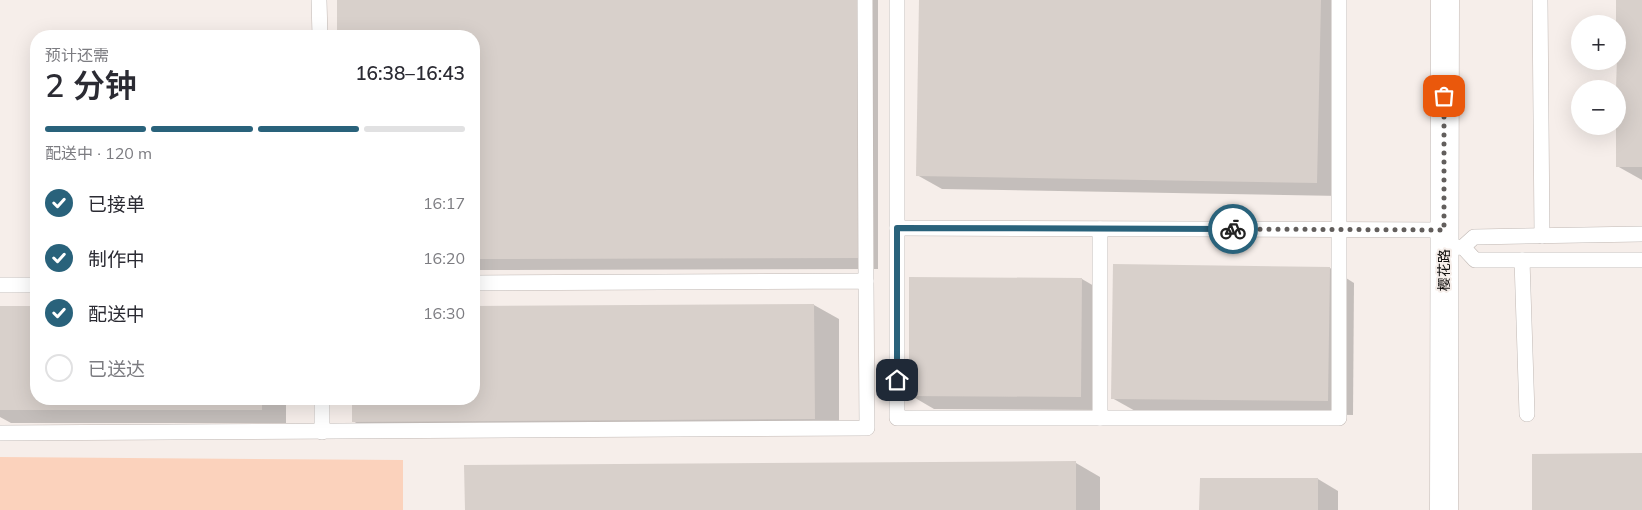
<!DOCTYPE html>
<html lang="zh">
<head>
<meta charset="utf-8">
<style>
  :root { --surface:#fff; --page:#f7f7f7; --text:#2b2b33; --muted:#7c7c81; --line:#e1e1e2; --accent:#29627b }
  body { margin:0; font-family:Mulish,"Noto Sans SC",sans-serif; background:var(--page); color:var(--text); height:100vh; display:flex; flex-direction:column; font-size:19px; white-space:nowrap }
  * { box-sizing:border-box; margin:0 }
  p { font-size:16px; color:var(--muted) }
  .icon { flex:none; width:28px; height:28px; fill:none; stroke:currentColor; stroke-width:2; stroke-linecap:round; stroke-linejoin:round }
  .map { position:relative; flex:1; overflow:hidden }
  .drawer { position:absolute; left:30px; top:30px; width:450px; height:375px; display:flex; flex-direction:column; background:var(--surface); border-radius:20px; box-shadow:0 5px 20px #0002 }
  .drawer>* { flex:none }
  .buttons { position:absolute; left:1571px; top:15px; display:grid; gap:10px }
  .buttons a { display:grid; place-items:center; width:55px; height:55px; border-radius:50%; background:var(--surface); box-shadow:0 5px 20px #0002; font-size:25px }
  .pin { position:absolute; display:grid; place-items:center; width:42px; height:42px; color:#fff; margin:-21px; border-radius:10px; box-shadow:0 2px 8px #0006 }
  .courier { position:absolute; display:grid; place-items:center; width:50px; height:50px; margin:-25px; border:4px solid #29627b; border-radius:50%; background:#fff; color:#222; box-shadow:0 1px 6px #0007 }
  .overview em { font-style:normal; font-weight:600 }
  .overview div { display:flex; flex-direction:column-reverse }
  .overview { display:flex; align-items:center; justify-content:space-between; height:85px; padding:0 15px }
  h1 { font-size:32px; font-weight:600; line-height:38px }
  .bar { display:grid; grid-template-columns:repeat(4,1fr); gap:8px 5px; align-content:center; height:60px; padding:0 15px }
  .bar i { height:6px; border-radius:4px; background:var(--line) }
  .bar .on { background:var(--accent) }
  .bar p { grid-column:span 4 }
  ol { padding:0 15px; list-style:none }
  li { display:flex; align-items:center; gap:15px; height:55px }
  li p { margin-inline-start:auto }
  li .icon { padding:5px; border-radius:50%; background:var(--accent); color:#fff; stroke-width:4 }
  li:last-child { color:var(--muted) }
  li i { width:28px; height:28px; border:2px solid var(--line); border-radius:50% }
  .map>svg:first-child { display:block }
</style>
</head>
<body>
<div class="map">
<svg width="1642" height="510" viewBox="0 0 1642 510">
  <rect width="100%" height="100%" fill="#f6eeea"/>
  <polygon fill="#fbd2bc" points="0,457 403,460 403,510 0,510"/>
  <g fill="#0003">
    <polygon points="338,0 878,0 878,269 474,270 474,36 338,36"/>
    <polygon points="920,0 1345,0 1341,196 942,189 917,175"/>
    <polygon points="1617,0 1642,0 1642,180 1617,166"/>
    <polygon points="1330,268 1354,283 1353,415 1137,412 1112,398"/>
    <polygon points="1082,279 1106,293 1106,410 934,409 910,395"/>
    <polygon points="814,305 839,319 839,432 378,436 353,421 353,399 474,399 474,307"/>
    <polygon points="0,307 36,307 36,399 286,399 286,423 11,423 0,417"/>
    <polygon points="1076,463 1100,477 1100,510 466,510"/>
    <polygon points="1201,479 1318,479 1338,491 1338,510 1201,510"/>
  </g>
  <g fill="#d8d0cb">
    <polygon points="337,0 858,0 858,258 474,259 474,36 337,36"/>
    <polygon points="919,0 1321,0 1317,183 916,176"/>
    <polygon points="1616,0 1642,0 1642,167 1616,167 1616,126 1618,126 1618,89 1616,89 1618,24 1616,24"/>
    <polygon points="1113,264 1330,267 1328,401 1111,399"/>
    <polygon points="909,277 1082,278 1081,397 909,396"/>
    <polygon points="814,304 815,419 352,422 352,399 474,399 474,306"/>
    <polygon points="0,306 36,306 36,399 262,399 262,410 0,410"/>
    <polygon points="1642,453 1642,510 1532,510 1532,454"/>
    <polygon points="1076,461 1076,510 465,510 464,465"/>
    <polygon points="1200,478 1318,478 1318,510 1199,510"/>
  </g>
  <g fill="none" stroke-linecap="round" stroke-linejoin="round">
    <g stroke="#c0b8b4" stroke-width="16">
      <g id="service">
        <polyline points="319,0 320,36"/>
        <polyline points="865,0 866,281"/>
        <polyline points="897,0 897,418 1339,418 1339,0"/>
        <polyline points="1540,0 1542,236"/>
        <polyline points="897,228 1444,230"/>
        <polyline points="1100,229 1100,418"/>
        <polyline points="1463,247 1475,260 1642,260"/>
        <polyline points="1444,248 1463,247 1474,237 1642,234"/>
        <polyline points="1522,260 1527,414"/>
        <polyline points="0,285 36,285"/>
        <polyline points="322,399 322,432"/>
        <polyline points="0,433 867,428 866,281 474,283"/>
      </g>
    </g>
    <g stroke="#c0b8b4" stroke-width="29">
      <polyline id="tertiary" points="1444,510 1445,0"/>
    </g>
    <use href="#service" stroke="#fff" stroke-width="15"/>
    <use href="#tertiary" stroke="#fff" stroke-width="28"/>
  </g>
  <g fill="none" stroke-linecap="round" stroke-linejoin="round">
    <polyline stroke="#625e5c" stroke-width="5" stroke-dasharray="0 9" points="1233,229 1444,230 1444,96"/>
    <polyline stroke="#29627b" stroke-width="6" points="897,380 897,228 1233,229"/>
  </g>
  <g text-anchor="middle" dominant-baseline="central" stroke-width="4" stroke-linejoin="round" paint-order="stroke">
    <g font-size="14" fill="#13110f" stroke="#f6eeea">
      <text transform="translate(1444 270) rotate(-90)">樱花路</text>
    </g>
  </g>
</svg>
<div class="buttons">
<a>+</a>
<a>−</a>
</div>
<div class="pin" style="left:1444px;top:96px;background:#ea580c"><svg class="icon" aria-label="bag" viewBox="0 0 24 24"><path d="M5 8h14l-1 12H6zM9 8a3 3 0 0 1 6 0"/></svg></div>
<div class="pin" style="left:897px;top:380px;background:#1f2937"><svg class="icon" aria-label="home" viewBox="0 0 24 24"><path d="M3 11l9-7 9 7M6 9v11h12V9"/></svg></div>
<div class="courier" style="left:1233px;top:229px"><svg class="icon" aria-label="bike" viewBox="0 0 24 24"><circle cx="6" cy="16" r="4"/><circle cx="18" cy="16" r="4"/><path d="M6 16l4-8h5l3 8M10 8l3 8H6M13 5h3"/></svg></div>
<section class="drawer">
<div class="overview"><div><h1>2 分钟</h1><p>预计还需</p></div><em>16:38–16:43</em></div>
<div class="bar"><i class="on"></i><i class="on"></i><i class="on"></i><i></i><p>配送中 · 120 m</p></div>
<ol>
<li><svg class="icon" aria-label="check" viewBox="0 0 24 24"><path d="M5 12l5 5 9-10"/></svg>已接单<p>16:17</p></li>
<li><svg class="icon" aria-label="check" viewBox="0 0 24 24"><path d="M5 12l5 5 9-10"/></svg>制作中<p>16:20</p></li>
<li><svg class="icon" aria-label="check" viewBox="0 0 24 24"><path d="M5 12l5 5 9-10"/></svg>配送中<p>16:30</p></li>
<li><i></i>已送达</li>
</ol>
</section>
</div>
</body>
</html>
